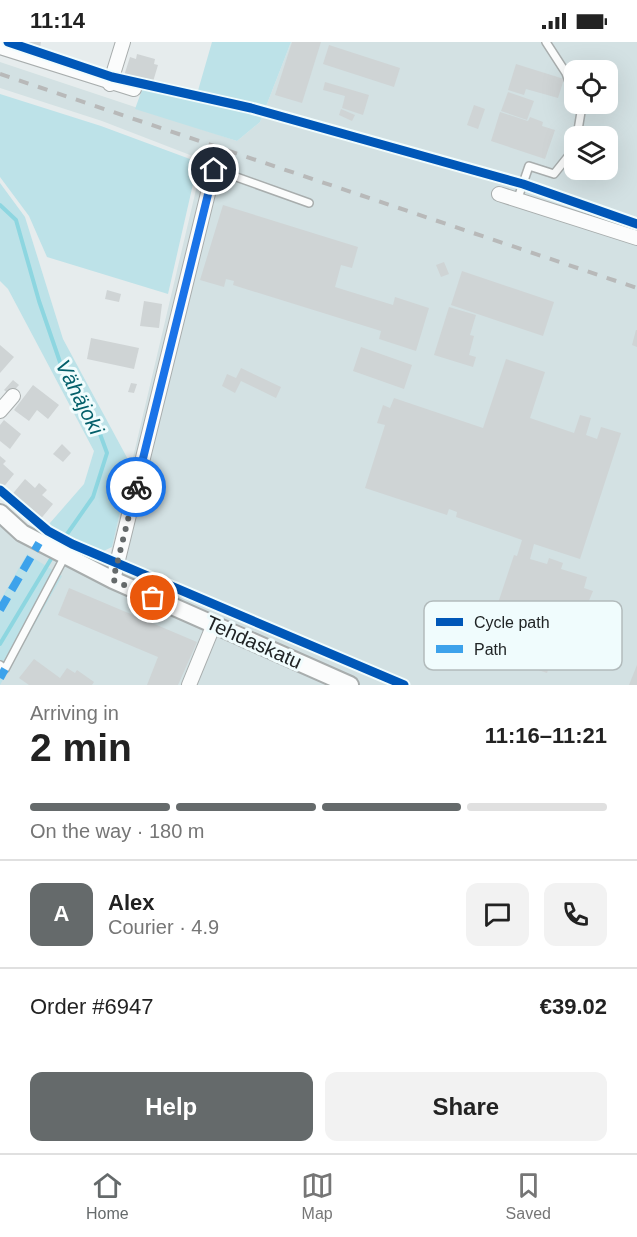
<!DOCTYPE html>
<html lang="en">
<head>
<meta charset="utf-8">
<style>
  :root { --surface:#fff; --page:#f2f2f2; --text:#222; --muted:#767676; --line:#e0e0e0; --accent:#656a6b }
  body { margin:0; font-family:Arial,sans-serif; background:var(--page); color:var(--text); height:100vh; display:flex; flex-direction:column; font-size:22px; white-space:nowrap }
  * { box-sizing:border-box; margin:0 }
  p { font-size:20px; color:var(--muted) }
  .icon { flex:none; width:33px; height:33px; fill:none; stroke:currentColor; stroke-width:2; stroke-linecap:round; stroke-linejoin:round }
  .map { position:relative; height:643px; overflow:hidden }
  .side { display:flex; flex-direction:column; background:var(--surface); flex:1 }
  .side>* { flex:none }
  .controls { position:absolute; left:564px; top:18px; display:grid; gap:12px }
  .controls a { display:grid; place-items:center; width:54px; height:54px; border-radius:12px; background:var(--surface); box-shadow:0 6px 24px #0002; font-size:30px }
  .pin { position:absolute; display:grid; place-items:center; width:51px; height:51px; color:#fff; margin:-26px; border:3px solid #fff; border-radius:50%; box-shadow:0 2px 6px #0007 }
  .courier { position:absolute; display:grid; place-items:center; width:60px; height:60px; margin:-30px; border:4px solid #1a73e8; border-radius:50%; background:#fff; color:#222; box-shadow:0 2px 8px #0007 }
  .summary em { font-style:normal; font-weight:700 }
  .summary div { display:flex; flex-direction:column-reverse }
  .summary { display:flex; align-items:center; justify-content:space-between; height:102px; padding:0 30px }
  h1 { font-size:39px; font-weight:700; line-height:45px }
  .bar { display:grid; grid-template-columns:repeat(4,1fr); gap:9px 6px; align-content:center; height:72px; padding:0 30px }
  .bar i { height:8px; border-radius:4px; background:var(--line) }
  .bar .selected { background:var(--accent) }
  .bar p { grid-column:span 4 }
  .line { display:flex; align-items:center; gap:15px; padding:0 30px; border-top:2px solid var(--line) }
  .line div { flex:1 }
  .round { display:grid; place-items:center; flex:none; width:63px; height:63px; border-radius:12px; background:var(--page) }
  .action { display:flex; gap:12px; margin-top:auto; padding:12px 30px }
  .action a { flex:1; height:69px; border-radius:12px; background:var(--accent); color:#fff; font-size:24px; font-weight:700; line-height:69px; text-align:center }
  .action a+a { background:var(--page); color:var(--text) }
  .status { display:flex; justify-content:space-between; align-items:center; height:42px; padding:0 30px; background:var(--surface); direction:ltr }
  .status svg { height:16px; fill:currentColor }
  .menu { display:flex; justify-content:space-around; align-items:center; height:84px; border-top:2px solid var(--line); background:var(--surface); font-size:16px; color:var(--muted) }
  .menu a { display:grid; justify-items:center; gap:3px }
  .menu .selected { color:var(--accent) }
  .map>svg:first-child { display:block }
</style>
</head>
<body>
<div class="status"><b>11:14</b><svg viewBox="0 0 49 12"><path d="M0 12V9h3v3zM5 12V6h3v6zM10 12V3h3v9zM15 12V0h3v12zM26 1h20v11H26zM47 4h2v5h-2z"/></svg></div>
<div class="map">
<svg width="637" height="643" viewBox="0 0 637 643">
  <rect width="100%" height="100%" fill="#e6eced"/>
  <path fill="#d3e1e3" fill-rule="evenodd" d="M 291,0 L 637,0 L 637,643 L 0,643 L 0,461 L 39,494 L 107,526 L 203,118 L 102,79 L 0,46 L 0,20 L 237,99 L 260,80 ZM 574,28 L 608,28 L 608,62 L 574,62 ZM 574,94 L 608,94 L 608,128 L 574,128 Z"/>
  <g fill="#bde2e8">
    <polygon points="212,0 291,0 260,80 237,99 135,67 143,45 195,59"/>
    <polygon points="0,52 101,84 198,120 168,252 47,215 29,174 0,135"/>
    <polygon points="0,141 25,175 63,297 131,423 112,505 87,517 43,489 84,442 94,409 8,247 0,239"/>
    <polygon points="27,512 62,534 0,643 0,559"/>
  </g>
  <g fill="none" stroke-linecap="round" stroke-linejoin="round">
    <g stroke="#8dd6e0" stroke-width="4">
      <polyline points="0,163 16,178 39,259 61,323 96,381 107,411 93,455 58,505"/>
      <polyline points="0,602 54,512"/>
    </g>
  </g>
  <g fill="#cfd4d5">
    <polygon points="23,0 41,0 40,6"/>
    <polygon points="292,0 321,0 302,61 275,53"/>
    <polygon points="329,3 400,26 394,45 323,22"/>
    <polygon points="137,12 155,17 154,22 158,23 152,43 124,34 130,15 136,17"/>
    <polygon points="516,22 564,37 558,56 526,47 524,53 508,48"/>
    <polygon points="325,40 369,53 363,73 342,66 345,54 323,48"/>
    <polygon points="508,50 534,59 527,78 501,69"/>
    <polygon points="474,63 485,67 478,87 467,83"/>
    <polygon points="341,67 355,73 352,79 339,73"/>
    <polygon points="500,70 528,79 530,75 543,80 542,84 555,88 545,117 491,99"/>
    <polygon points="223,163 358,205 352,226 341,223 335,245 393,263 395,255 429,266 416,309 379,297 381,289 233,243 234,239 226,237 224,245 200,238"/>
    <polygon points="444,220 449,232 441,235 436,223"/>
    <polygon points="462,229 554,260 543,294 451,263"/>
    <polygon points="107,248 121,252 119,260 105,257"/>
    <polygon points="144,259 162,262 159,286 140,284"/>
    <polygon points="449,265 476,273 470,293 474,294 469,313 476,315 473,325 434,313"/>
    <polygon points="636,288 637,288 637,305 632,303"/>
    <polygon points="91,296 139,306 134,327 87,317"/>
    <polygon points="0,303 14,315 0,331"/>
    <polygon points="361,305 412,323 404,347 353,329"/>
    <polygon points="506,317 545,330 530,376 574,391 580,373 591,376 586,393 597,397 601,385 621,391 580,517 534,502 530,517 547,522 549,516 563,521 561,527 587,535 584,546 593,549 572,600 577,602 574,613 580,615 576,625 570,623 569,628 550,622 547,631 482,609 514,513 517,514 522,498 456,475 457,470 449,467 447,473 365,446 385,383 377,381 383,363 390,366 394,356 483,386"/>
    <polygon points="241,326 281,345 276,356 241,339 235,351 222,344 227,332 236,336"/>
    <polygon points="13,338 19,343 10,353 4,348"/>
    <polygon points="131,341 137,342 134,351 128,350"/>
    <polygon points="33,343 59,363 48,377 37,368 29,379 14,368"/>
    <polygon points="4,378 21,392 10,407 0,399 0,383"/>
    <polygon points="62,402 71,411 63,420 53,412"/>
    <polygon points="0,414 6,419 3,422 14,432 2,447 0,445"/>
    <polygon points="25,437 35,446 39,441 47,448 42,453 53,462 39,479 10,455"/>
    <polygon points="69,546 197,600 178,643 147,643 158,615 58,573"/>
    <polygon points="34,617 60,636 67,626 75,631 77,628 94,640 92,643 29,643 19,636"/>
    <polygon points="637,623 637,643 629,643"/>
  </g>
  <g fill="none" stroke-linecap="round" stroke-linejoin="round">
    <g stroke="#a8adad" stroke-width="10">
      <g id="service">
        <polyline points="546,0 566,31 574,54"/>
        <polyline points="577,94 581,70 577,62"/>
        <polyline points="214,127 309,161"/>
        <polyline points="518,156 529,124 554,132 574,107"/>
        <polyline points="0,623 5,627 65,514"/>
      </g>
    </g>
    <g stroke="#a8adad" stroke-width="16">
      <g id="minor">
        <polyline points="0,5 134,47"/>
        <polyline points="110,42 123,0"/>
        <polyline points="499,152 637,196"/>
        <polyline points="0,369 13,354"/>
        <polyline points="113,538 214,127"/>
        <polyline points="189,643 214,582"/>
      </g>
    </g>
    <g stroke="#a8adad" stroke-width="20">
      <polyline id="tertiary" points="0,471 22,491 113,538 350,643"/>
    </g>
    <use href="#service" stroke="#fbfcfc" stroke-width="7"/>
    <use href="#minor" stroke="#fbfcfc" stroke-width="14"/>
    <use href="#tertiary" stroke="#fbfcfc" stroke-width="16"/>
    <polyline stroke="#b8b9b9" stroke-width="4" stroke-dasharray="10 10" stroke-linecap="butt" points="0,32 637,246"/>
    <g stroke="#3da2eb" stroke-width="8" stroke-dasharray="15 8" stroke-linecap="butt">
      <polyline points="0,568 39,501"/>
      <polyline points="0,636 5,627"/>
    </g>
    <g stroke="#f0fcfd" stroke-width="13">
      <g id="cycleway">
        <polyline points="8,0 112,35 251,66 523,142 637,182"/>
        <polyline points="0,448 48,489 72,502 404,643"/>
      </g>
    </g>
    <use href="#cycleway" stroke="#0057b8" stroke-width="9"/>
  </g>
  <g fill="none" stroke-linecap="round" stroke-linejoin="round">
    <polyline stroke="#656a6b" stroke-width="6" stroke-dasharray="0 10.8" points="136,445 113,538 153,556"/>
    <polyline stroke="#1a73e8" stroke-width="8" points="136,445 214,128"/>
  </g>
  <g text-anchor="middle" dominant-baseline="central" stroke-width="6" stroke-linejoin="round" paint-order="stroke">
    <g font-size="20" fill="#202425" stroke="#f0fcfd">
      <text transform="translate(254 600) rotate(24)">Tehdaskatu</text>
    </g>
    <g font-size="21" font-style="italic" fill="#035f6a" stroke="#f0fcfd">
      <text transform="translate(80 355) rotate(63)">Vähäjoki</text>
    </g>
  </g>
  <rect x="424" y="559" width="198" height="69" rx="9" fill="#f0fcfd" stroke="#b2bbbc" stroke-width="1.5"/>
  <rect x="436" y="576" width="27" height="8" fill="#0057b8"/>
  <rect x="436" y="603" width="27" height="8" fill="#3da2eb"/>
  <g font-size="16" fill="#202425">
    <text x="474" y="586">Cycle path</text>
    <text x="474" y="613">Path</text>
  </g>
</svg>
<div class="controls">
<a><svg class="icon" aria-label="locate" viewBox="0 0 24 24"><circle cx="12" cy="12" r="6"/><path d="M12 2v4M12 18v4M2 12h4M18 12h4"/></svg></a>
<a><svg class="icon" aria-label="layers" viewBox="0 0 24 24"><path d="M12 4l9 5-9 5-9-5zM3 14l9 5 9-5"/></svg></a>
</div>
<div class="pin" style="left:153px;top:556px;background:#ea580c"><svg class="icon" aria-label="bag" viewBox="0 0 24 24"><path d="M5 8h14l-1 12H6zM9 8a3 3 0 0 1 6 0"/></svg></div>
<div class="pin" style="left:214px;top:128px;background:#1f2937"><svg class="icon" aria-label="home" viewBox="0 0 24 24"><path d="M3 11l9-7 9 7M6 9v11h12V9"/></svg></div>
<div class="courier" style="left:136px;top:445px"><svg class="icon" aria-label="bike" viewBox="0 0 24 24"><circle cx="6" cy="16" r="4"/><circle cx="18" cy="16" r="4"/><path d="M6 16l4-8h5l3 8M10 8l3 8H6M13 5h3"/></svg></div>
</div>
<section class="side">
<div class="summary"><div><h1>2 min</h1><p>Arriving in</p></div><em>11:16–11:21</em></div>
<div class="bar"><i class="selected"></i><i class="selected"></i><i class="selected"></i><i></i><p>On the way · 180 m</p></div>
<div class="line" style="height:108px"><b class="round" style="background:var(--accent);color:#fff">A</b><div><b>Alex</b><p>Courier · 4.9</p></div><a class="round"><svg class="icon" aria-label="chat" viewBox="0 0 24 24"><path d="M4 5h16v11H9l-5 4z"/></svg></a><a class="round"><svg class="icon" aria-label="phone" viewBox="0 0 24 24"><path d="M5 4h4l2 5-3 2q2 4 5 5l2-3 5 2v4C11 20 4 13 5 4z"/></svg></a></div>
<div class="line" style="height:78px"><div>Order #6947</div><b>€39.02</b></div>
<div class="action"><a>Help</a><a>Share</a></div>
</section>
<nav class="menu">
<a class="selected"><svg class="icon" aria-label="home" viewBox="0 0 24 24"><path d="M3 11l9-7 9 7M6 9v11h12V9"/></svg>Home</a>
<a><svg class="icon" aria-label="map" viewBox="0 0 24 24"><path d="M3 6l6-2 6 2 6-2v14l-6 2-6-2-6 2zM9 4v14M15 6v14"/></svg>Map</a>
<a><svg class="icon" aria-label="saved" viewBox="0 0 24 24"><path d="M7 4h10v16l-5-4-5 4z"/></svg>Saved</a>
</nav>
</body>
</html>
